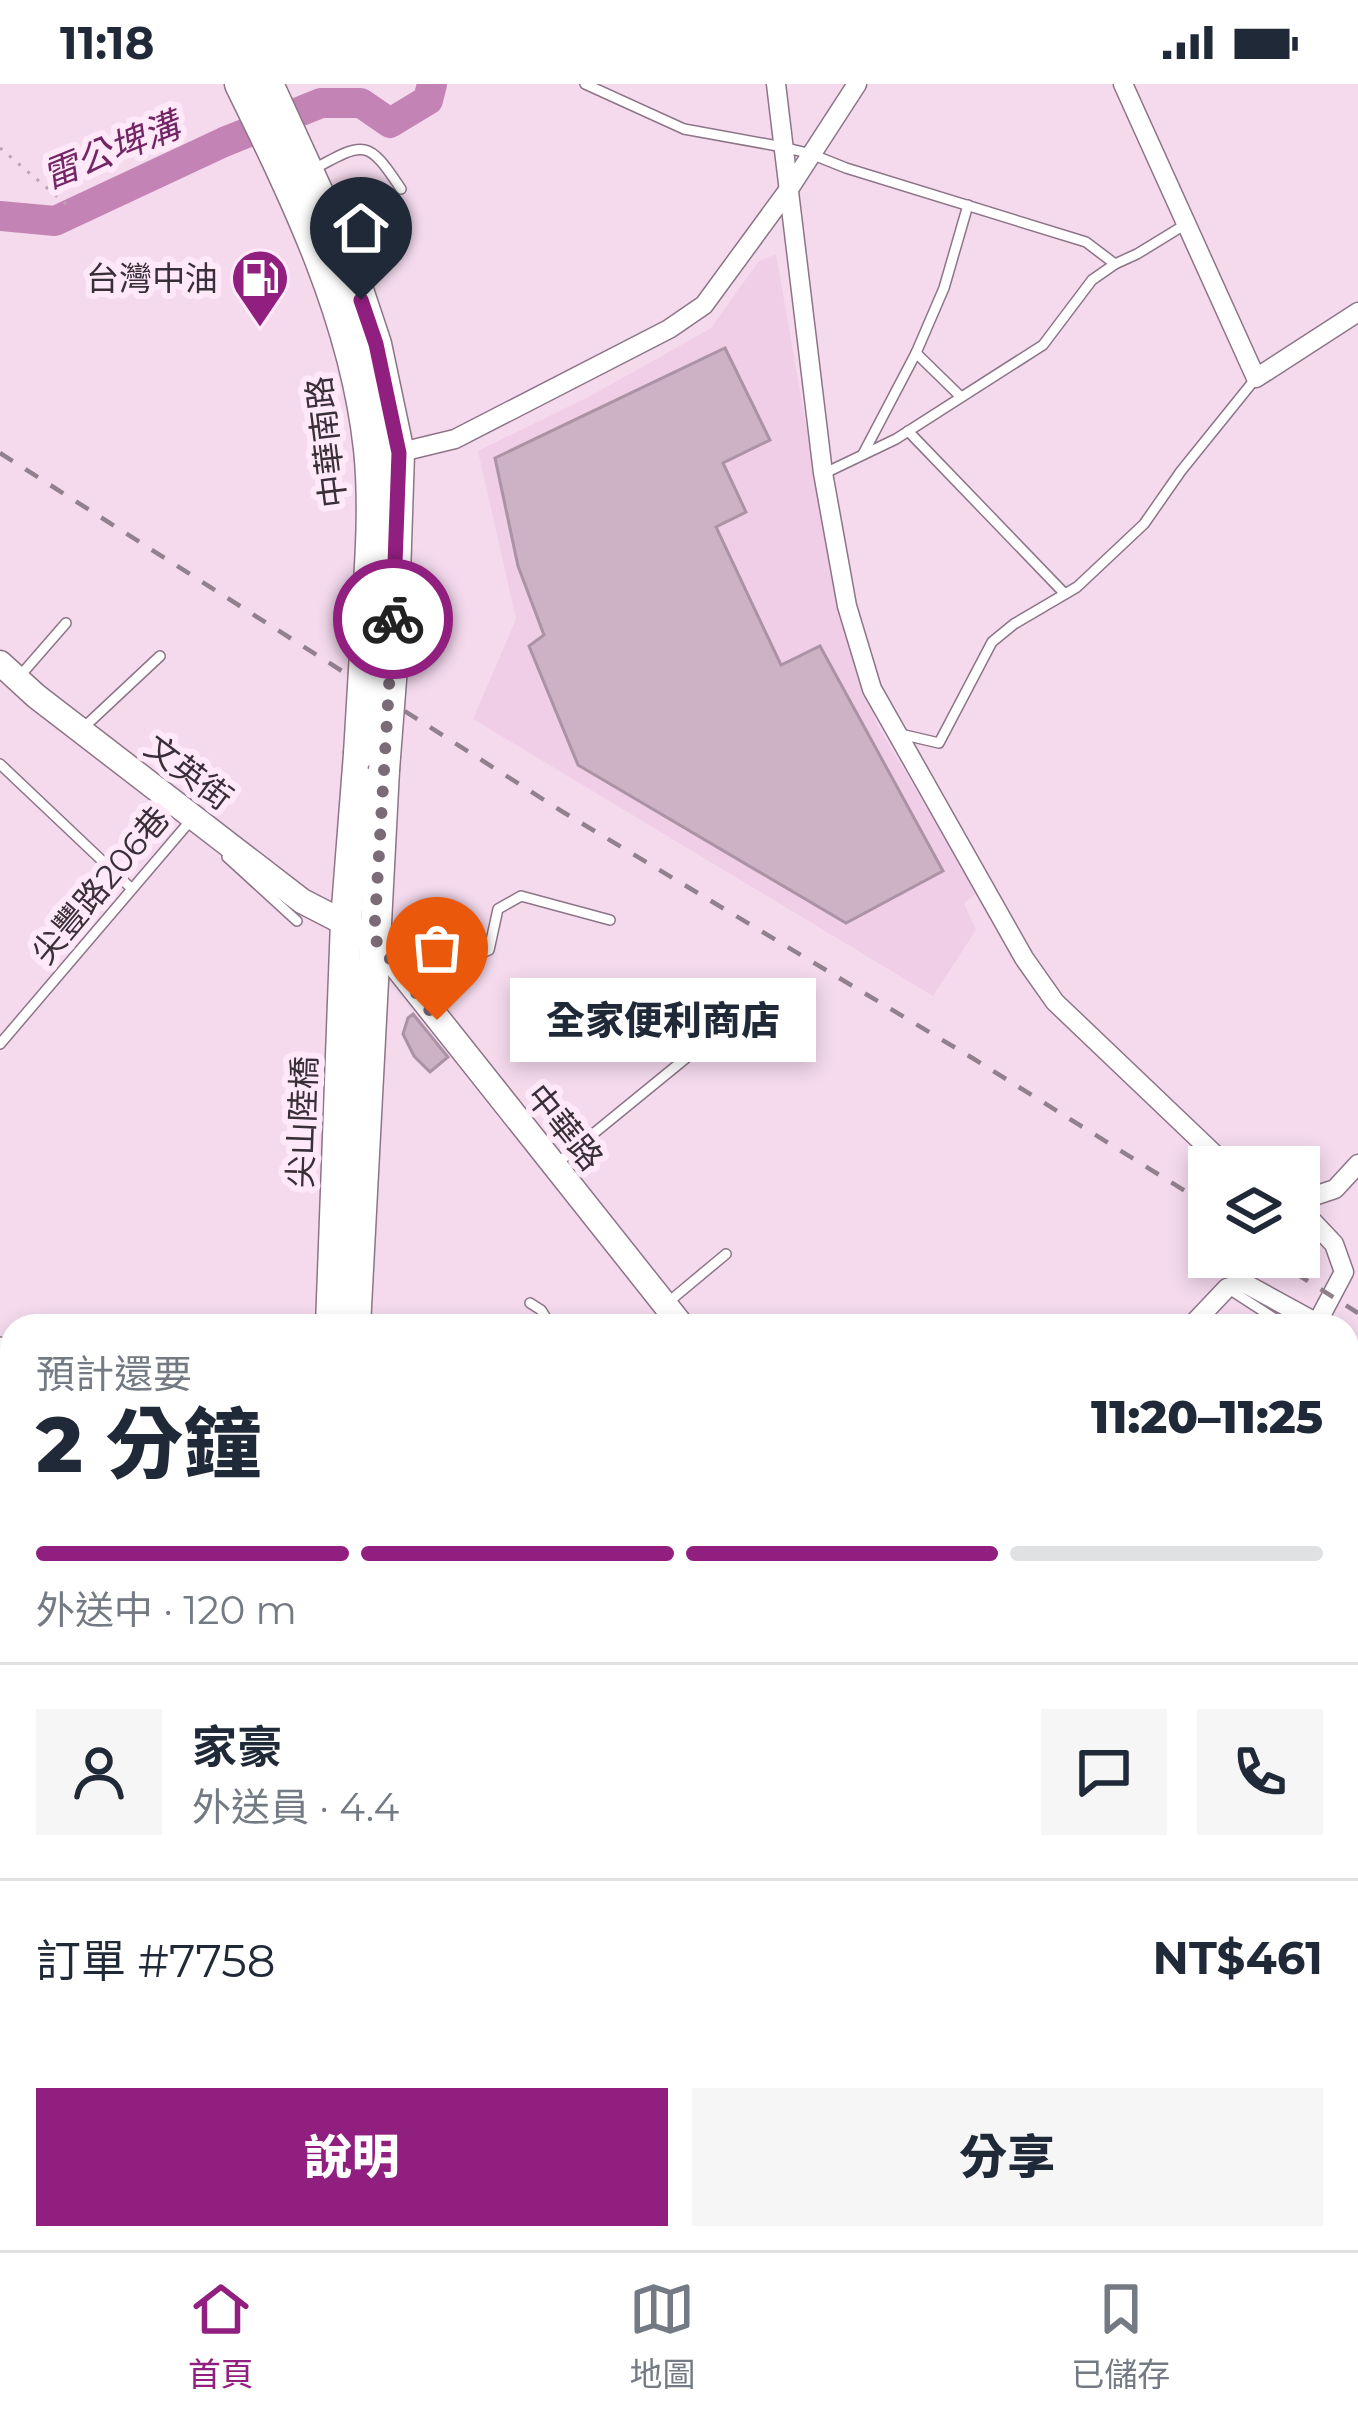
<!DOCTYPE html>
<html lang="zh-TW">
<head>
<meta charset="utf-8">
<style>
  :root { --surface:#fff; --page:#f6f6f7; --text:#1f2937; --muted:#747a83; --line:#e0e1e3; --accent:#911f7f }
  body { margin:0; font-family:Montserrat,"Noto Sans TC",sans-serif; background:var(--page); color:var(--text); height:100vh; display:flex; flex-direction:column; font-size:45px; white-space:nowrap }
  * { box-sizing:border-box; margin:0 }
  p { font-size:39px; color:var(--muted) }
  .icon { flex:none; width:66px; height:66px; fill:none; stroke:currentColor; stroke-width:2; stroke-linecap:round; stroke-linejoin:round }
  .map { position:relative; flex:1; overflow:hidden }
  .panel { position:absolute; left:0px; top:1230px; width:1359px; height:936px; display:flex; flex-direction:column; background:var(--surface); border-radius:36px 36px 0 0; box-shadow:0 6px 18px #0003 }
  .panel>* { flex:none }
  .buttons { position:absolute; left:1188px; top:1062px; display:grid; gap:24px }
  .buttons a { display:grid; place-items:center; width:132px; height:132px; border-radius:0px; background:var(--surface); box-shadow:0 6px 18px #0003; font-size:60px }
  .pin { position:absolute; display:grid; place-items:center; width:102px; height:102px; color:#fff; margin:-123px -51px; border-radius:50% 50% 50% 0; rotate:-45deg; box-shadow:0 0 12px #0007 }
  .pin .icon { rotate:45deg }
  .courier { position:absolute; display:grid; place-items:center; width:120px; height:120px; margin:-60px; border:9px solid #911f7f; border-radius:50%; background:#fff; color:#222; box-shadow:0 3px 15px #0007 }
  .bubble { position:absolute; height:84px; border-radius:0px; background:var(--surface); box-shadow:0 6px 18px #0003; font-size:39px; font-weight:800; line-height:84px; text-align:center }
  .headline em { font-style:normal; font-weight:800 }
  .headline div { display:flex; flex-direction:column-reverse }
  .headline { display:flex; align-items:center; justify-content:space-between; height:204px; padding:0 36px }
  h1 { font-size:78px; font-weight:800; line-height:90px }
  .bar { display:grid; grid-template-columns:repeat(4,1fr); gap:18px 12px; align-content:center; height:144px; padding:0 36px }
  .bar i { height:15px; border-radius:9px; background:var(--line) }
  .bar .on { background:var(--accent) }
  .bar p { grid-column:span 4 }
  .line { display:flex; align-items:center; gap:30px; padding:0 36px; border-top:3px solid var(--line) }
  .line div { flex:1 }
  .round { display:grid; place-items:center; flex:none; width:126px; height:126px; border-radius:0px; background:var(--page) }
  .primary-button { display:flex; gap:24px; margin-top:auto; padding:24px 36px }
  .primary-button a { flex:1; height:138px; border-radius:0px; background:var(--accent); color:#fff; font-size:48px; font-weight:800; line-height:138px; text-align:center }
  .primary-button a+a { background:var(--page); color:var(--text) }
  .status { display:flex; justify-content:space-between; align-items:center; height:84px; padding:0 60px; background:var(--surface); direction:ltr }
  .status svg { height:33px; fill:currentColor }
  .dock { display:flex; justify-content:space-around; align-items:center; height:168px; border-top:3px solid var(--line); background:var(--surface); font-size:33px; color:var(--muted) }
  .dock a { display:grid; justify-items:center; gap:6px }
  .dock .on { color:var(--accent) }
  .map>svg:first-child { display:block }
</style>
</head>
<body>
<div class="status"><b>11:18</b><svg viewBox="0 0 49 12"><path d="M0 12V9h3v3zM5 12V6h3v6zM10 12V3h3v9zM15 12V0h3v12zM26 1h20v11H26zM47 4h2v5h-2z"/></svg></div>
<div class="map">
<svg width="1358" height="2166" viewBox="0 0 1358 2166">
  <rect width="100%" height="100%" fill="#f5daee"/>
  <polygon fill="#f0cee7" points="776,170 840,536 878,642 977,809 964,819 976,846 933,912 473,635 516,535 478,367 594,310 711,244 759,177"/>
  <polygon fill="#c483b5" points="1358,1849 1358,2166 1258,2166 1259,2154 1347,2154 1347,1876"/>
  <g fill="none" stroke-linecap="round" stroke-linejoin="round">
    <polyline stroke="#c483b5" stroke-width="30" points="0,132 55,137 224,58 321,19 361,19 390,39 428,16 432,0"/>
  </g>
  <g fill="#cdb2c6" stroke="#ab92a4" stroke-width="3">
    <polygon points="725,264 770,356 723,379 746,428 716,443 781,581 820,562 943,787 846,839 578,681 529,562 544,551 518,482 495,374"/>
    <polygon points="413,930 448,973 430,988 414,972 403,950 408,934"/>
  </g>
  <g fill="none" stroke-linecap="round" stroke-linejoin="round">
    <g stroke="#8d7587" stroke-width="12">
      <g id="service">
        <polyline points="585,0 684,45 783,63 811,70 846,84 1086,158 1115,180 1137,170 1186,140"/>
        <path d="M 314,85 C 365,57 368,55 401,105"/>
        <polyline points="916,269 960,312"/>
        <polyline points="908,347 1065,510"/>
        <polyline points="863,370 916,269 944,204 968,121"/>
        <polyline points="823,390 896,355 1043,261 1092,196 1115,180"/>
        <polyline points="19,593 66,539"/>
        <polyline points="81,646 160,572"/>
        <polyline points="896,649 939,659 992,558 1014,540 1077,503 1144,440 1181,387 1256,294"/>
        <polyline points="0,680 132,805"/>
        <polyline points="227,773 297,837"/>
        <polyline points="413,897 489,866 498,825 521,812 610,836"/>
        <polyline points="0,960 191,736"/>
        <polyline points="555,1081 713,952"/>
        <polyline points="1232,1207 1286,1242"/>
        <polyline points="530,1219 541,1226 551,1242"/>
        <polyline points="666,1220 726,1170"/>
        <polyline points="0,1258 12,1269"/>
        <polyline points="1347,1286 1358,1313"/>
        <polyline points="1347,1706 1358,1671"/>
        <polyline points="778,2154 790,2166"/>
        <polyline points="597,2166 606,2154"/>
        <polyline points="938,2166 947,2154"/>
      </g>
    </g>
    <g stroke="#8d7587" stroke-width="21">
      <g id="minor">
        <polyline points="776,0 823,389 847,522 872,605 1024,874 1055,918 1228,1083"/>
        <polyline points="1123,0 1256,294 1358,228"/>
        <polyline points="393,370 455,355 669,245 704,221 789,105 857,0"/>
        <polyline points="1299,1117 1335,1105 1358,1080"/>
        <polyline points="1191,1242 1227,1204 1244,1199 1317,1239 1344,1188 1334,1160 1299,1123"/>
        <polyline points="236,2166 246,2154"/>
      </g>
    </g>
    <g stroke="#8d7587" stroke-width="27">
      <polyline id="tertiary" points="0,579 36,612 302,817 374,854 682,1242"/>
    </g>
    <g stroke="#8d7587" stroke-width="33">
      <g id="primary">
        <path d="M 240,0 C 297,116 355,235 369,365 C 376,432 368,502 365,569"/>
        <polyline points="268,0 346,170 376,260 399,369 392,583"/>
        <polyline points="331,1242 346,837 359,670"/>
        <polyline points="355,1242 384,686"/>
        <polyline points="0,1611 12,1613"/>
        <polyline points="481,2154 495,2166"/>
        <polyline points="518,2154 533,2166"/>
        <polyline points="1345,2154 1358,2162"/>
      </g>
    </g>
    <g stroke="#8d7587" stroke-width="36">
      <g id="motorway">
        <polyline points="0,2034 12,2042"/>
        <polyline points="0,2072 12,2080"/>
        <polyline points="118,2154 135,2166"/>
        <polyline points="187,2154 205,2166"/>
      </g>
    </g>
    <polyline stroke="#baa4b4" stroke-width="3" stroke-dasharray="3 9" stroke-linecap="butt" points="0,64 66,120"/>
    <use href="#service" stroke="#fff" stroke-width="9"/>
    <use href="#minor" stroke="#fff" stroke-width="18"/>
    <use href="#tertiary" stroke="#fff" stroke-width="24"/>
    <use href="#primary" stroke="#fff" stroke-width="30"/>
    <use href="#motorway" stroke="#fff" stroke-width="33"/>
    <g stroke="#92808d" stroke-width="4.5" stroke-dasharray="15 15" stroke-linecap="butt">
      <polyline points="0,369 563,728 974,975 1209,1122"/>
      <polyline points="1270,1173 1358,1229"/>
    </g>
    <g stroke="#8d7587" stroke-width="33" stroke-linecap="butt">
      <g id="primary-bridge">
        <polyline points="359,670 365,569"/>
        <polyline points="384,686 392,583"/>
      </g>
    </g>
    <use href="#primary-bridge" stroke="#fff" stroke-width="30"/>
  </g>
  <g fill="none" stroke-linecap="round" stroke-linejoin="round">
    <polyline stroke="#7b6b76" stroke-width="12" stroke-dasharray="0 21.6" points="393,535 374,854 437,936"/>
    <polyline stroke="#911f7f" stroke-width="15" points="361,216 376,260 399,369 393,535"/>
  </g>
  <defs>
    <g id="fuel-pin" transform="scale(3)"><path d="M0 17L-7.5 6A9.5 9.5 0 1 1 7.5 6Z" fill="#911f7f" stroke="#ffe9f9"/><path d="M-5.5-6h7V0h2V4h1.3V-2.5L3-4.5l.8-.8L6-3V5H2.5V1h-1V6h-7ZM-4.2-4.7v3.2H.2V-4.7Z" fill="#fff"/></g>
  </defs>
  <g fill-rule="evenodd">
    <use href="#fuel-pin" x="260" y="194"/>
  </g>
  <g text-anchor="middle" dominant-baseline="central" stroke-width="12" stroke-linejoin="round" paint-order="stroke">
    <g font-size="33" fill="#392f36" stroke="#ffe9f9" text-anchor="end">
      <text x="218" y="194">台灣中油</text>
    </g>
    <g font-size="33" fill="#392f36" stroke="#ffe9f9">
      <text transform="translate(326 358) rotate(-97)">中華南路</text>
      <text transform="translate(189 688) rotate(37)">文英街</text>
      <text transform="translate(100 801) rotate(-50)">尖豐路206巷</text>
      <text transform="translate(302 1038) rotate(-88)">尖山陸橋</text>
      <text transform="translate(565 1043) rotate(51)">中華路</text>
    </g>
    <g font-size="36" font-style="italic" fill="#732666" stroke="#ffe9f9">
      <text transform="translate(111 66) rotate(-22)">雷公埤溝</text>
    </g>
  </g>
</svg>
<div class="buttons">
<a><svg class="icon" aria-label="layers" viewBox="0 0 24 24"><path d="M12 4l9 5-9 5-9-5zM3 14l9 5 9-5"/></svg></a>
</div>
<div class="pin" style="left:437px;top:936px;background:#ea580c"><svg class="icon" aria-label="bag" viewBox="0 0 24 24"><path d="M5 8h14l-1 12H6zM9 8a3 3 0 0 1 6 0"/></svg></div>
<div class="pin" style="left:361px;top:216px;background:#1f2937"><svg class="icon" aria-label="home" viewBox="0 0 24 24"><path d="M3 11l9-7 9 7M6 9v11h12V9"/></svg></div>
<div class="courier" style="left:393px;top:535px"><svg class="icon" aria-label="bike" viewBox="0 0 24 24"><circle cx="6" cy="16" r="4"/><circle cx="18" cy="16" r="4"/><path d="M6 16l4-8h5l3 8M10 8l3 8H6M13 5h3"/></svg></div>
<div class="bubble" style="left:510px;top:894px;width:306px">全家便利商店</div>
<section class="panel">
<div class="headline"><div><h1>2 分鐘</h1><p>預計還要</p></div><em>11:20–11:25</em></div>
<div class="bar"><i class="on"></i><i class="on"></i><i class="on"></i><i></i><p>外送中 · 120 m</p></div>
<div class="line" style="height:216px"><a class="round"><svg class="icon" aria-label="person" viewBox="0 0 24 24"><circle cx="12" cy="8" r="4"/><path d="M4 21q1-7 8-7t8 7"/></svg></a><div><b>家豪</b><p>外送員 · 4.4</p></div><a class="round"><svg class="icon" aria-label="chat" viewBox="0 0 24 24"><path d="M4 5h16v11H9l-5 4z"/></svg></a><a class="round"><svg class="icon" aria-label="phone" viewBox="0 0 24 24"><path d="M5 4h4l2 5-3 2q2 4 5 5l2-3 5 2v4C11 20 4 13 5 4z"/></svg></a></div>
<div class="line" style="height:156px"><div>訂單 #7758</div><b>NT$461</b></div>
<div class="primary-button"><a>說明</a><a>分享</a></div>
</section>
</div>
<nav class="dock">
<a class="on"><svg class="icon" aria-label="home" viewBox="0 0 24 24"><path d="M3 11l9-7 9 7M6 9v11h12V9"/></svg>首頁</a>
<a><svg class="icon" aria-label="map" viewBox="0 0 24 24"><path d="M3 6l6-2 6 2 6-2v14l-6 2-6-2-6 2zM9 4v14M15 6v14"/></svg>地圖</a>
<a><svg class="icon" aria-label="saved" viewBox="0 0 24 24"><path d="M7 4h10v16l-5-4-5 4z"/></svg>已儲存</a>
</nav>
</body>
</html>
